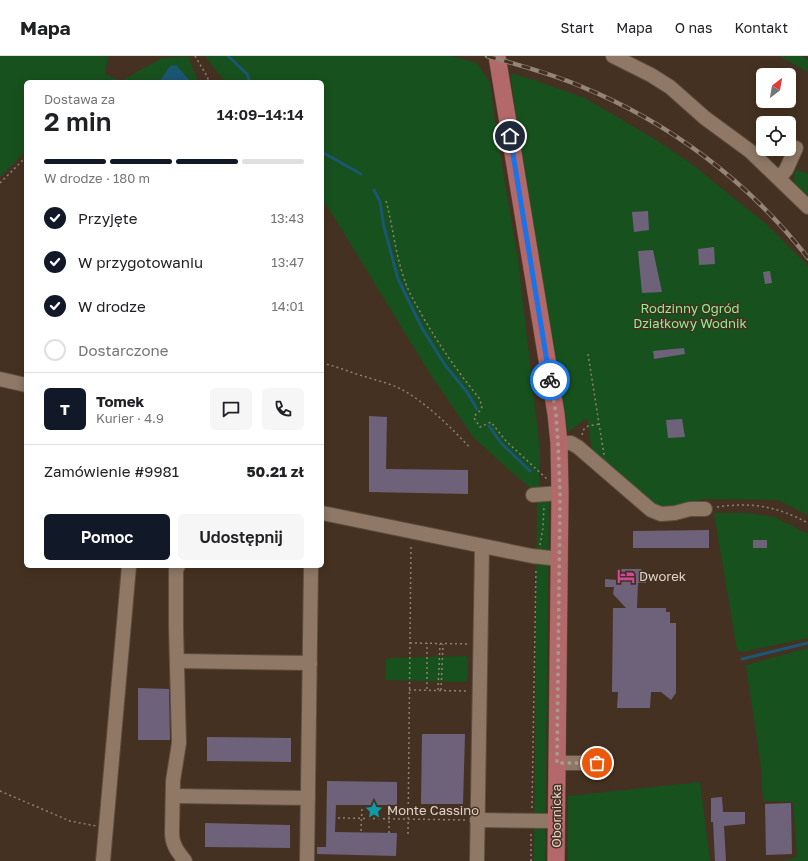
<!DOCTYPE html>
<html lang="pl">
<head>
<meta charset="utf-8">
<style>
  :root { --surface:#fff; --page:#f6f6f6; --text:#202124; --muted:#757577; --line:#e0e0e0; --accent:#111827 }
  body { margin:0; font-family:"Golos Text",sans-serif; background:var(--page); color:var(--text); height:100vh; display:flex; flex-direction:column; font-size:15px; white-space:nowrap }
  * { box-sizing:border-box; margin:0 }
  p { font-size:13px; color:var(--muted) }
  .icon { flex:none; width:22px; height:22px; fill:none; stroke:currentColor; stroke-width:2; stroke-linecap:round; stroke-linejoin:round }
  .map { position:relative; flex:1; overflow:hidden }
  .sheet { position:absolute; left:24px; top:24px; width:300px; height:488px; display:flex; flex-direction:column; background:var(--surface); border-radius:6px; box-shadow:0 2px 10px #0003 }
  .sheet>* { flex:none }
  .needle { width:26px; rotate:31deg }
  .buttons { position:absolute; left:756px; top:12px; display:grid; gap:8px }
  .buttons a { display:grid; place-items:center; width:40px; height:40px; border-radius:6px; background:var(--surface); box-shadow:0 2px 10px #0003; font-size:20px }
  .pin { position:absolute; display:grid; place-items:center; width:34px; height:34px; color:#fff; margin:-17px; border:2px solid #fff; border-radius:50%; box-shadow:0 1px 4px #0007 }
  .courier { position:absolute; display:grid; place-items:center; width:40px; height:40px; margin:-20px; border:3px solid #1a73e8; border-radius:50%; background:#fff; color:#222; box-shadow:0 1px 5px #0007 }
  .overview em { font-style:normal; font-weight:600 }
  .overview div { display:flex; flex-direction:column-reverse }
  .overview { display:flex; align-items:center; justify-content:space-between; height:68px; padding:0 20px }
  h1 { font-size:26px; font-weight:600; line-height:30px }
  .bar { display:grid; grid-template-columns:repeat(4,1fr); gap:6px 4px; align-content:center; height:48px; padding:0 20px }
  .bar i { height:5px; border-radius:3px; background:var(--line) }
  .bar .on { background:var(--accent) }
  .bar p { grid-column:span 4 }
  .line { display:flex; align-items:center; gap:10px; padding:0 20px; border-top:1px solid var(--line) }
  .line div { flex:1 }
  .round { display:grid; place-items:center; flex:none; width:42px; height:42px; border-radius:6px; background:var(--page) }
  ol { padding:0 20px; list-style:none }
  li { display:flex; align-items:center; gap:12px; height:44px }
  li p { margin-inline-start:auto }
  li .icon { padding:4px; border-radius:50%; background:var(--accent); color:#fff; stroke-width:4 }
  li:last-child { color:var(--muted) }
  li i { width:22px; height:22px; border:2px solid var(--line); border-radius:50% }
  .primary-button { display:flex; gap:8px; margin-top:auto; padding:8px 20px }
  .primary-button a { flex:1; height:46px; border-radius:6px; background:var(--accent); color:#fff; font-size:16px; font-weight:600; line-height:46px; text-align:center }
  .primary-button a+a { background:var(--page); color:var(--text) }
  header { display:flex; align-items:center; gap:24px; box-sizing:border-box; height:56px; padding:0 20px; background:var(--surface); border-bottom:1px solid var(--line) }
  header strong { font-size:19px }
  nav { display:flex; gap:22px; margin-inline-start:auto; font-size:14px }
  .map>svg:first-child { display:block }
</style>
</head>
<body>
<header>
<strong>Mapa</strong>
<nav><a>Start</a><a>Mapa</a><a>O nas</a><a>Kontakt</a></nav>
</header>
<div class="map">
<svg width="808" height="805" viewBox="0 0 808 805">
  <rect width="100%" height="100%" fill="#453121"/>
  <g fill="#17511e">
    <polygon points="0,0 108,0 105,18 121,25 162,2 188,0 198,26 26,26 26,95 0,121"/>
    <polygon points="205,0 451,0 477,7 490,27 495,67 519,211 540,395 539,436 533,434 508,413 473,381 429,316 329,153 322,144 322,26 225,26"/>
    <polygon points="779,0 802,0 808,4 808,16"/>
    <polygon points="510,17 534,24 585,42 656,84 693,109 766,168 808,210 808,459 778,444 703,443 687,449 660,452 643,443 592,395 587,362 568,376 532,168"/>
    <polygon points="795,113 808,118 808,140 794,126"/>
    <polygon points="537,443 549,443 545,805 534,805"/>
    <polygon points="714,457 746,457 774,461 808,478 808,582 742,596 737,594"/>
    <polygon points="808,592 808,805 785,805 797,801 793,746 763,745 761,712 746,609"/>
    <polygon points="466,600 468,603 467,624 464,626 386,624 385,622 386,604 390,602"/>
    <polygon points="700,726 710,805 568,805 568,740"/>
  </g>
  <polygon fill="#1b5673" points="176,9 191,26 159,26 170,10"/>
  <g fill="none" stroke-linecap="round" stroke-linejoin="round">
    <g stroke="#1b5673" stroke-width="3">
      <polyline points="228,0 247,18 250,26"/>
      <polyline points="322,96 361,118"/>
      <polyline points="374,134 380,146 384,171 398,223 422,272 445,309 467,336 477,353"/>
      <polyline points="489,370 501,387 530,415"/>
      <polyline points="742,603 808,587"/>
    </g>
  </g>
  <g fill="#6d627a">
    <polygon points="648,155 649,174 634,176 632,156"/>
    <polygon points="714,191 715,208 699,209 698,193"/>
    <polygon points="653,194 662,236 642,237 638,195"/>
    <polygon points="770,215 772,227 765,228 763,216"/>
    <polygon points="684,292 685,298 654,303 653,295"/>
    <polygon points="369,360 387,361 386,413 468,414 468,438 369,436"/>
    <polygon points="682,363 685,381 668,382 666,364"/>
    <polygon points="709,474 709,492 633,492 633,475"/>
    <rect x="753" y="484" width="14" height="8"/>
    <polygon points="618,513 641,513 646,519 646,527 638,527 637,552 666,552 666,556 670,556 670,567 676,567 676,637 671,644 661,636 651,636 650,652 617,652 618,636 612,636 613,552 626,552 613,538 614,531 605,531 605,523 618,524"/>
    <polygon points="138,632 169,633 170,684 138,684"/>
    <polygon points="422,678 465,678 463,748 421,748"/>
    <polygon points="207,681 291,682 291,706 207,705"/>
    <polygon points="327,725 397,726 397,749 336,749 335,776 397,777 396,800 317,798 317,791 326,791"/>
    <polygon points="722,741 723,756 745,756 745,768 724,770 726,805 715,805 713,766 711,766 711,742"/>
    <polygon points="791,747 792,798 766,799 765,748"/>
    <polygon points="205,767 290,769 290,792 205,791"/>
  </g>
  <g fill="none" stroke-linecap="round" stroke-linejoin="round">
    <g stroke="#5e4d3f" stroke-width="16">
      <g id="minor">
        <polyline points="613,0 651,19 670,31 705,62 750,95 808,151"/>
        <polyline points="779,122 786,114 796,92"/>
        <polyline points="0,323 26,329"/>
        <polyline points="559,387 571,387 578,391 651,454 661,458 675,457 690,453 705,453"/>
        <polyline points="533,439 560,437"/>
        <polyline points="322,457 532,500 560,503"/>
        <path d="M 178,510 L 176,514 L 176,572 L 179,687 L 173,725 L 172,777 C 172,789 178,796 185,805"/>
        <polyline points="177,605 310,607"/>
        <polyline points="557,707 597,707"/>
        <polyline points="173,740 308,742"/>
        <polyline points="477,764 556,765"/>
        <polyline points="103,805 129,510"/>
        <polyline points="307,805 311,510"/>
        <polyline points="477,805 482,490"/>
      </g>
    </g>
    <g stroke="#5e4d3f" stroke-width="18">
      <polyline id="major" points="497,0 556,358 559,387 560,437 556,805"/>
    </g>
    <g stroke="#918174" stroke-width="1.5" stroke-dasharray="2 3" stroke-linecap="butt">
      <polyline points="195,0 207,20 209,26"/>
      <polyline points="0,127 26,101"/>
      <path d="M 386,145 C 393,170 395,197 404,222 C 408,236 416,248 423,261 C 439,289 458,316 479,342 L 482,350 L 481,354 L 476,358 L 474,362 L 480,371 L 491,366 L 506,385 L 547,423"/>
      <polyline points="588,298 604,399"/>
      <path d="M 322,307 C 336,310 349,316 363,320 C 375,324 389,327 401,333 C 424,345 452,372 470,392"/>
      <polyline points="582,379 584,373 588,370 600,368"/>
      <path d="M 717,451 C 752,446 776,450 808,467"/>
      <polyline points="540,489 543,472 544,449"/>
      <polyline points="410,587 470,588"/>
      <polyline points="427,633 427,587"/>
      <polyline points="409,634 467,635"/>
      <polyline points="438,634 440,588"/>
      <polyline points="441,634 443,588"/>
      <polyline points="0,735 70,765 96,770"/>
      <polyline points="532,752 536,512"/>
      <polyline points="338,762 466,764"/>
      <polyline points="361,775 362,751"/>
      <polyline points="389,777 389,749"/>
      <polyline points="408,778 411,488"/>
      <polyline points="531,805 531,776"/>
    </g>
    <use href="#minor" stroke="#8f7866" stroke-width="14"/>
    <use href="#major" stroke="#b36869" stroke-width="17"/>
    <g stroke="#958578" stroke-width="4.5">
      <path id="rail" d="M 487,0 C 518,9 550,17 580,30 C 669,66 749,126 808,202"/>
    </g>
    <use href="#rail" stroke="#453121" stroke-width="3" stroke-dasharray="9" stroke-linecap="butt"/>
  </g>
  <g fill="none" stroke-linecap="round" stroke-linejoin="round">
    <polyline stroke="#aa9a8e" stroke-width="4" stroke-dasharray="0 7.2" points="550,324 556,358 558,387 560,438 557,707 597,707"/>
    <polyline stroke="#1a73e8" stroke-width="5" points="510,80 550,324"/>
  </g>
  <defs>
    <g id="hotel-bare" transform="scale(1.38)"><path d="M-6-4.5h1.5V1H6V5H4.5V3h-9V5H-6ZM-4 0a1.8 1.8 0 1 1 3.6 0ZM.5 0V-2.5h3Q6-2.5 6 0Z" fill="#d1479c" stroke="#453121" stroke-width="2.5" paint-order="stroke"/></g>
    <g id="sight-bare" transform="scale(1.38)"><path d="M0-6L1.8-2.2L6-1.7L2.9 1.2L3.7 5.4L0 3.3L-3.7 5.4L-2.9 1.2L-6-1.7L-1.8-2.2Z" fill="#0f9aa8" stroke="#453121" stroke-width="2.5" paint-order="stroke"/></g>
  </defs>
  <g fill-rule="evenodd">
    <use href="#hotel-bare" x="626" y="520"/>
    <use href="#sight-bare" x="374" y="754"/>
  </g>
  <g text-anchor="middle" dominant-baseline="central" stroke-width="3" stroke-linejoin="round" paint-order="stroke">
    <g font-size="13" fill="#8cef92" stroke="#453121">
      <text x="690" y="252">Rodzinny Ogród<tspan x="690" dy="15">Działkowy Wodnik</tspan></text>
    </g>
    <g font-size="13" fill="#e0d3c9" stroke="#453121" text-anchor="start">
      <text x="639" y="520">Dworek</text>
      <text x="387" y="754">Monte Cassino</text>
    </g>
    <g font-size="13" fill="#e0d3c9" stroke="#453121">
      <text transform="translate(556 760) rotate(-90)">Obornicka</text>
    </g>
  </g>
</svg>
<div class="buttons">
<a><svg class="needle" viewBox="-14 -14 28 28"><path d="M0-13l5 13h-10z" fill="#e53935"/><path d="M0 13l5-13h-10z" fill="#757577"/></svg></a>
<a><svg class="icon" aria-label="locate" viewBox="0 0 24 24"><circle cx="12" cy="12" r="6"/><path d="M12 2v4M12 18v4M2 12h4M18 12h4"/></svg></a>
</div>
<div class="pin" style="left:597px;top:707px;background:#ea580c"><svg class="icon" aria-label="bag" viewBox="0 0 24 24"><path d="M5 8h14l-1 12H6zM9 8a3 3 0 0 1 6 0"/></svg></div>
<div class="pin" style="left:510px;top:80px;background:#1f2937"><svg class="icon" aria-label="home" viewBox="0 0 24 24"><path d="M3 11l9-7 9 7M6 9v11h12V9"/></svg></div>
<div class="courier" style="left:550px;top:324px"><svg class="icon" aria-label="bike" viewBox="0 0 24 24"><circle cx="6" cy="16" r="4"/><circle cx="18" cy="16" r="4"/><path d="M6 16l4-8h5l3 8M10 8l3 8H6M13 5h3"/></svg></div>
<section class="sheet">
<div class="overview"><div><h1>2 min</h1><p>Dostawa za</p></div><em>14:09–14:14</em></div>
<div class="bar"><i class="on"></i><i class="on"></i><i class="on"></i><i></i><p>W drodze · 180 m</p></div>
<ol>
<li><svg class="icon" aria-label="check" viewBox="0 0 24 24"><path d="M5 12l5 5 9-10"/></svg>Przyjęte<p>13:43</p></li>
<li><svg class="icon" aria-label="check" viewBox="0 0 24 24"><path d="M5 12l5 5 9-10"/></svg>W przygotowaniu<p>13:47</p></li>
<li><svg class="icon" aria-label="check" viewBox="0 0 24 24"><path d="M5 12l5 5 9-10"/></svg>W drodze<p>14:01</p></li>
<li><i></i>Dostarczone</li>
</ol>
<div class="line" style="height:72px"><b class="round" style="background:var(--accent);color:#fff">T</b><div><b>Tomek</b><p>Kurier · 4.9</p></div><a class="round"><svg class="icon" aria-label="chat" viewBox="0 0 24 24"><path d="M4 5h16v11H9l-5 4z"/></svg></a><a class="round"><svg class="icon" aria-label="phone" viewBox="0 0 24 24"><path d="M5 4h4l2 5-3 2q2 4 5 5l2-3 5 2v4C11 20 4 13 5 4z"/></svg></a></div>
<div class="line" style="height:52px"><div>Zamówienie #9981</div><b>50.21 zł</b></div>
<div class="primary-button"><a>Pomoc</a><a>Udostępnij</a></div>
</section>
</div>
</body>
</html>
